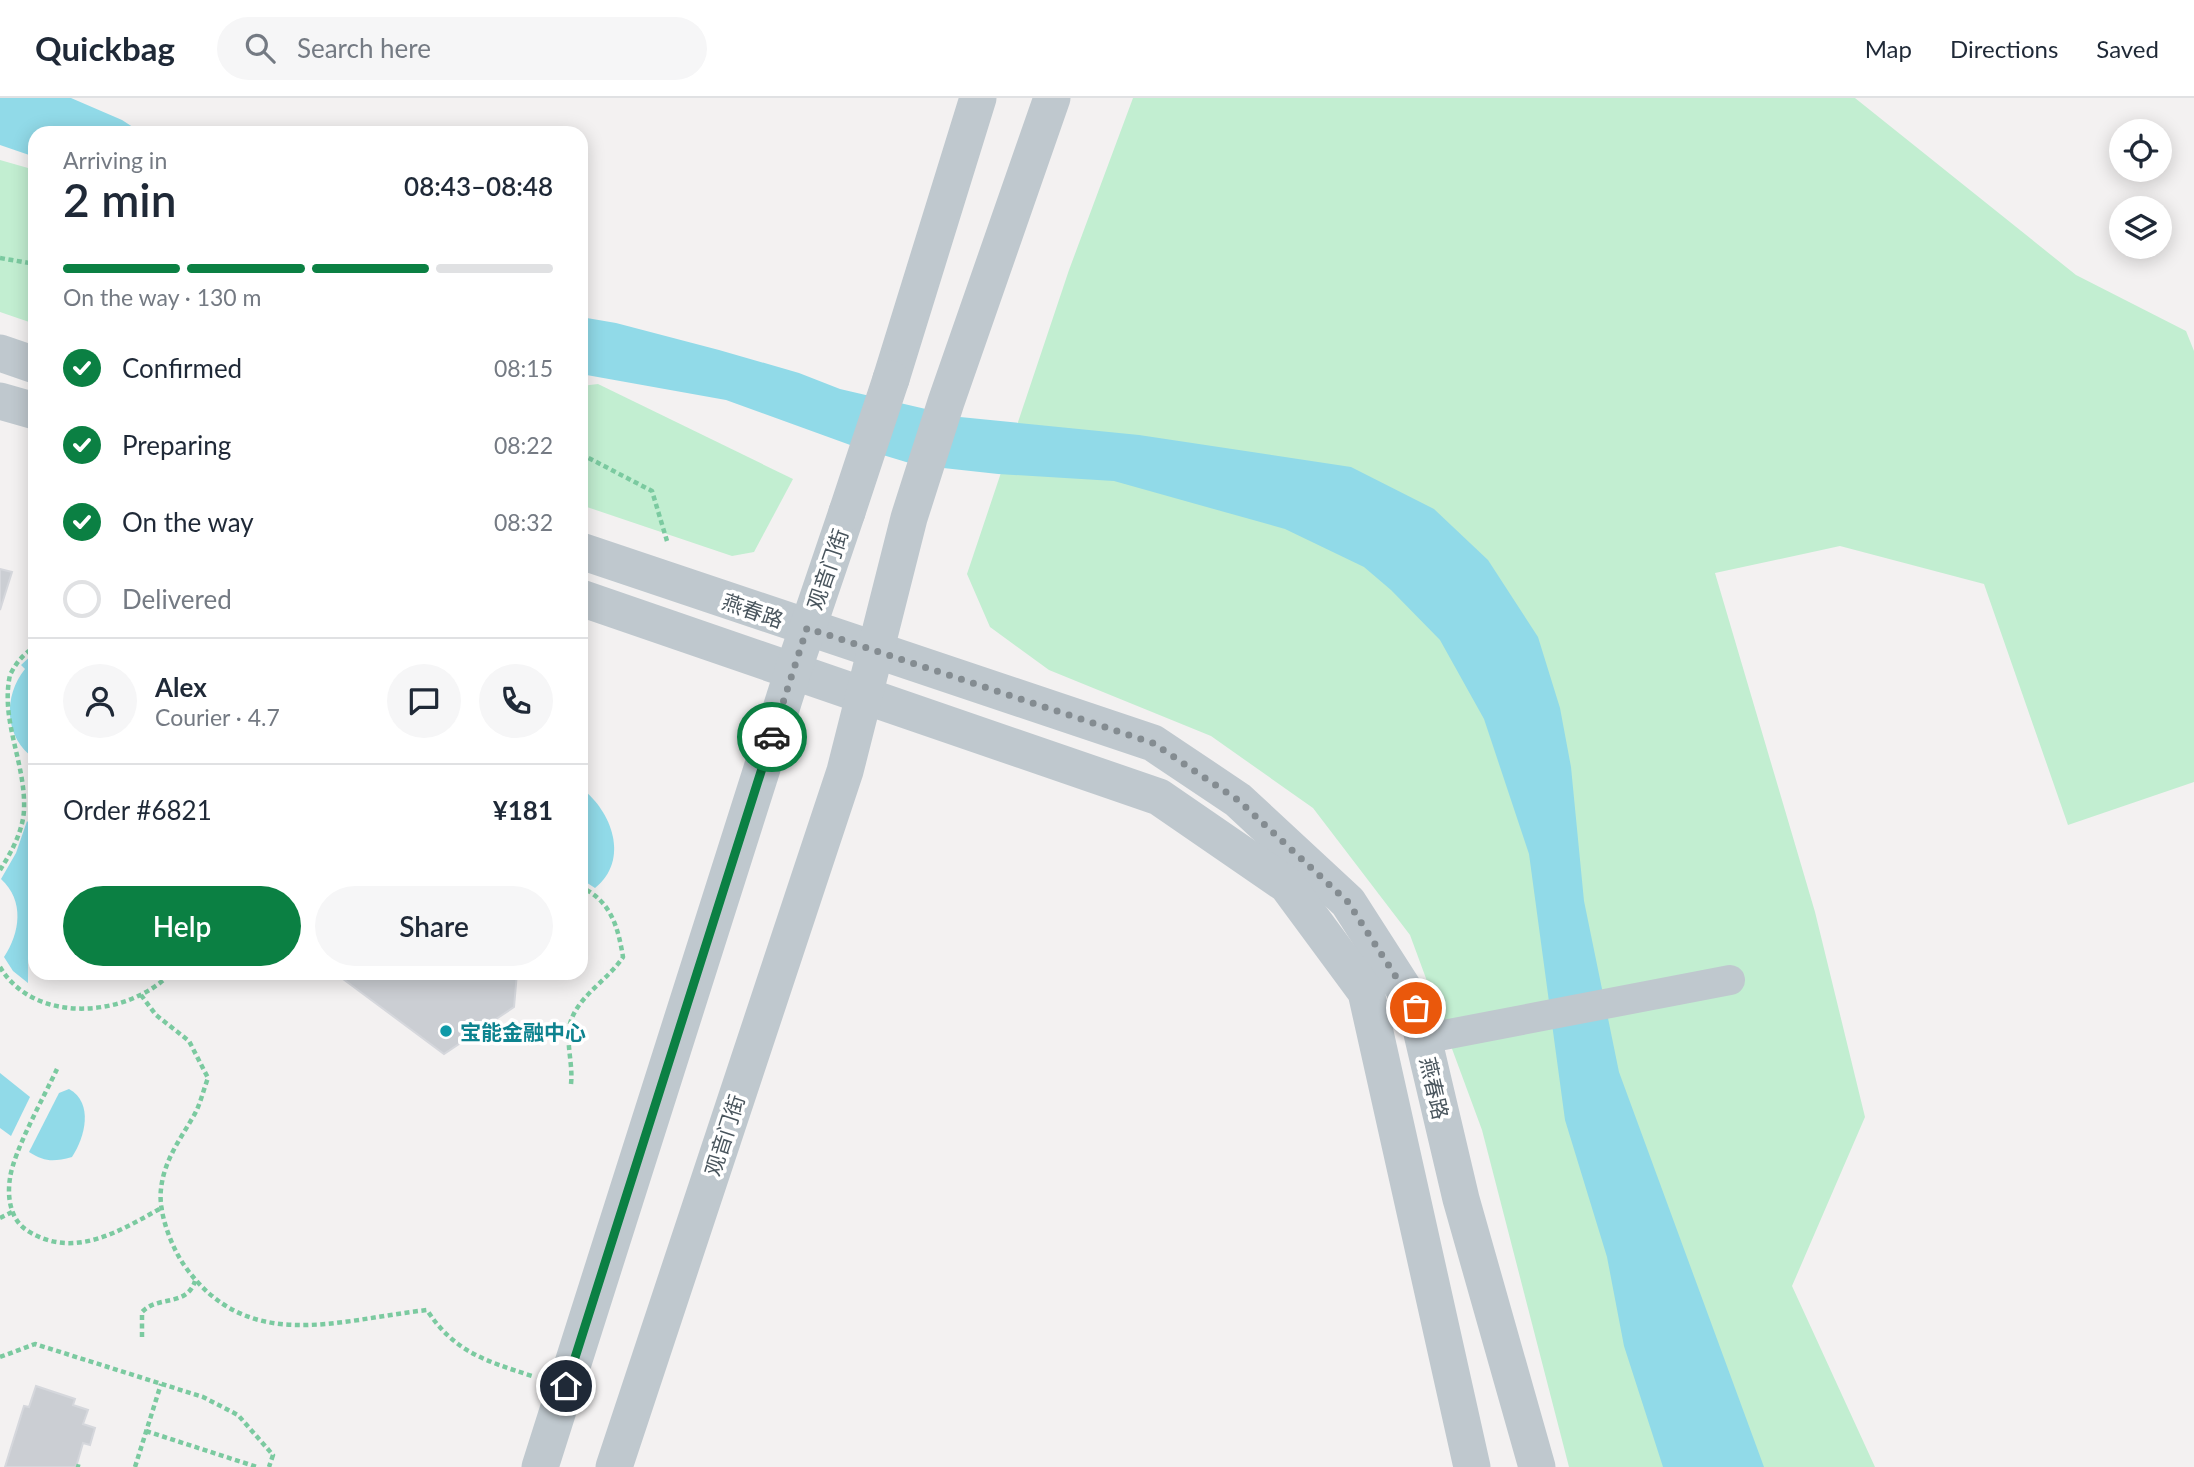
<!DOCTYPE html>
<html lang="en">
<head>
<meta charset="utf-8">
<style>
  :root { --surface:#fff; --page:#f6f6f7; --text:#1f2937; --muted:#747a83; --line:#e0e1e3; --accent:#0b8043 }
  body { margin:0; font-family:Lato,"Noto Sans SC",sans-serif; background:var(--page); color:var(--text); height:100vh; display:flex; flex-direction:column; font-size:26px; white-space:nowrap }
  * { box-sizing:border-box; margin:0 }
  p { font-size:23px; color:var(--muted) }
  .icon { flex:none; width:38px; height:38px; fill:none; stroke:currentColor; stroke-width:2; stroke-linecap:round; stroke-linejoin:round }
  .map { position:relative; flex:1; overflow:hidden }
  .drawer { position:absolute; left:28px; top:28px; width:560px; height:854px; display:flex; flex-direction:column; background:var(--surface); border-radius:21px; box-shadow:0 4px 18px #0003 }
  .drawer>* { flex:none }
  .tools { position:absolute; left:2109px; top:21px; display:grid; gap:14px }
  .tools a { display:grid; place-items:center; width:63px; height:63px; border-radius:50%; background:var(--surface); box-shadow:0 4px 18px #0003; font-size:35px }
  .pin { position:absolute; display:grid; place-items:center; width:60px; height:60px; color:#fff; margin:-30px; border:4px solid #fff; border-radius:50%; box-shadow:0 2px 7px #0007 }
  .courier { position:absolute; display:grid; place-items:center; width:70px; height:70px; margin:-35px; border:5px solid #0b8043; border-radius:50%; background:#fff; color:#222; box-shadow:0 2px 9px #0007 }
  .summary em { font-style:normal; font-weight:600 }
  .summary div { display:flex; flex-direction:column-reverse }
  .summary { display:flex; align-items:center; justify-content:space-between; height:119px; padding:0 35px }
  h1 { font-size:46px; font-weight:600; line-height:52px }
  .bar { display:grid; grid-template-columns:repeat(4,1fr); gap:10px 7px; align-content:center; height:84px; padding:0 35px }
  .bar i { height:9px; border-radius:5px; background:var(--line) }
  .bar .on { background:var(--accent) }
  .bar p { grid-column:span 4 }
  .line { display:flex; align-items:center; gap:18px; padding:0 35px; border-top:2px solid var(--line) }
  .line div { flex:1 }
  .round { display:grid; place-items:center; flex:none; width:74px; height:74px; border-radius:37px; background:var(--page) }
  ol { padding:0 35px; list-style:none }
  li { display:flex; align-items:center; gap:21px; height:77px }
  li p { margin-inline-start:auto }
  li .icon { padding:7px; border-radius:50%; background:var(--accent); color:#fff; stroke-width:4 }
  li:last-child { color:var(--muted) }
  li i { width:38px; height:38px; border:4px solid var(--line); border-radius:50% }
  .action { display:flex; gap:14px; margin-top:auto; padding:14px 35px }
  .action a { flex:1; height:80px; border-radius:42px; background:var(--accent); color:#fff; font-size:28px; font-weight:600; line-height:80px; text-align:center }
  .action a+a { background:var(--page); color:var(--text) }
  header { display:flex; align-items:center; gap:42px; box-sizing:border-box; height:98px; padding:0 35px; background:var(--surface); border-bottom:2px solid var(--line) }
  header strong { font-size:33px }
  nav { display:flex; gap:38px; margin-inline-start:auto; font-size:24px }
  .search { width:490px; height:63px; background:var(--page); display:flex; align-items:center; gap:18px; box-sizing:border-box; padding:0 24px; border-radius:38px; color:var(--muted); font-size:26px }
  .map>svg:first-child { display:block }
</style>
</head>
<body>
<header>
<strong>Quickbag</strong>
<div class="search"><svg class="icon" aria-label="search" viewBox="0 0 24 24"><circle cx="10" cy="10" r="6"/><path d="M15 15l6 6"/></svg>Search here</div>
<nav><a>Map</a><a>Directions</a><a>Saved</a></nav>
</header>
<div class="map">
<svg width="2194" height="1369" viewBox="0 0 2194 1369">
  <rect width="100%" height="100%" fill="#f3f1f1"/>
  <g fill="#c2eed1">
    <polygon points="1133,0 1855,0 2076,177 2186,233 2194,253 2194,684 2068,727 1984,486 1840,448 1715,475 1815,814 1865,1019 1792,1188 1875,1369 1569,1369 1482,1032 1410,837 1313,710 1211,638 1049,572 990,529 967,476 1069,172"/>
    <polygon points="0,62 35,72 35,226 0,214"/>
    <polygon points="598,286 793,381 754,454 732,458 581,407 581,288"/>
  </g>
  <g fill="#91dae8">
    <polygon points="0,0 71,0 122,22 142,35 35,35 35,59 0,47"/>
    <polygon points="581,219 616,225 719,252 799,275 840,291 960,319 1139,337 1351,369 1434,411 1488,462 1538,539 1560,610 1571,669 1584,803 1619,974 1764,1369 1663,1369 1624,1248 1607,1159 1565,1022 1529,756 1484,621 1440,542 1391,492 1364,469 1285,431 1114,383 998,376 916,367 853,348 726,302 581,276"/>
    <path d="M 35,554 L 35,661 C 4,640 3,598 25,571 L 21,567 Z"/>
    <path d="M 581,690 C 612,713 630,762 595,790 L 581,781 Z"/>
    <path d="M 27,723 L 35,732 L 35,842 L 28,858 L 28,885 L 13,873 L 4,859 C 20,835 25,803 1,781 L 16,755 Z"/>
    <polygon points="0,975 30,999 11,1038 0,1030"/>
    <path d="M 69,991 C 94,1005 85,1039 72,1059 C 53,1064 45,1064 29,1054 L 59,995 Z"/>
  </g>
  <g fill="#cbced3" stroke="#d5d7dc" stroke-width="2">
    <polygon points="0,471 12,474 0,512"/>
    <polygon points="335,875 517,875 514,909 444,956"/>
    <polygon points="36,1288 75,1301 73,1307 88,1312 83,1326 95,1330 90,1347 83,1345 76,1369 5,1369 24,1308 29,1309"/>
  </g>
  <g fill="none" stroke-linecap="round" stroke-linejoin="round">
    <g stroke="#7bcaa0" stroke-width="4.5" stroke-dasharray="5 3.5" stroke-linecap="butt">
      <polyline points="0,160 35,166"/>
      <polyline points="581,356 652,393 667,443"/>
      <path d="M 0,772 C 11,755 23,733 24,712 C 26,665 0,623 10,577 C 16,565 23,556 35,549"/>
      <path d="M 0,869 C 35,928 129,919 171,875"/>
      <path d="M 141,897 L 156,917 L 189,943 L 208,980 C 203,993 200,1008 193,1019 C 179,1043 164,1063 161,1091 C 158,1114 171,1148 184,1167 C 247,1257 336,1222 427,1212 C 454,1254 486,1263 532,1278"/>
      <path d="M 57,971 C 44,999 14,1052 10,1080 C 7,1099 10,1122 28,1133 C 74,1162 120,1133 163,1109"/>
      <path d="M 571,986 C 573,968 567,950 569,932 C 572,901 608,883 623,859 C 618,829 611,803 581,789"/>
      <polyline points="0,1120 12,1114"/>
      <path d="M 142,1239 L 142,1214 C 158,1197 187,1209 195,1183"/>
      <polyline points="0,1259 35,1246 203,1299 238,1317 273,1357 269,1369"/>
      <polyline points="146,1333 257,1369"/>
      <polyline points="76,1368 80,1369"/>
      <polyline points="135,1369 161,1286"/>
    </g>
    <polyline stroke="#bfc8ce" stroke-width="30" points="1423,941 1730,882"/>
    <g stroke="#bfc8ce" stroke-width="37">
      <polyline points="0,255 35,267"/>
      <polyline points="891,281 978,0"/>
      <polyline points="0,303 35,313"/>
      <polyline points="581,453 1153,645 1238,702 1348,804 1416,910 1461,1101 1537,1369"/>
      <polyline points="581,500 1159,699 1287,787 1366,894 1472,1369"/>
      <polyline points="540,1369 793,573 847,414"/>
      <polyline points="614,1369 845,673 909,420 946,304 1052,0"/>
    </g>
    <polyline stroke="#bfc8ce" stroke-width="37" points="847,414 891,281"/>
  </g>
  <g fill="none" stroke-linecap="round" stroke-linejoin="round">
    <polyline stroke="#848c91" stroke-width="7" stroke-dasharray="0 12.6" points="772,639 807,530 1153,645 1238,702 1348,804 1416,910"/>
    <polyline stroke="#0b8043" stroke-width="9" points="566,1288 772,639"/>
  </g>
  <circle fill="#0f9aa8" stroke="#fff" stroke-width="2.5" cx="446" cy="933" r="7"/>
  <g text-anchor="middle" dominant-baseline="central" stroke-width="7" stroke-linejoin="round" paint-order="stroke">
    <g font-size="21" fill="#49555d" stroke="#fff">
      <text transform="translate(827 471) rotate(-71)">观音门街</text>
      <text transform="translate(753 512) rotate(19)">燕春路</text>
      <text transform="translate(1435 990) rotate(77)">燕春路</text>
      <text transform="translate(724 1037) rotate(-72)">观音门街</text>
    </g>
    <g font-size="21" font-weight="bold" fill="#0d838f" stroke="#fff" text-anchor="start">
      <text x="460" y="933">宝能金融中心</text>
    </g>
  </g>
</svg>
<div class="tools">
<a><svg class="icon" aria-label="locate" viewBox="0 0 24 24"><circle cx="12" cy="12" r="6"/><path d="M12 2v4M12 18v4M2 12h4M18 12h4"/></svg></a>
<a><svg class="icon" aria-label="layers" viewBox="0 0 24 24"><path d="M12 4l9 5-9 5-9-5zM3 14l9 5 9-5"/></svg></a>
</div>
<div class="pin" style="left:1416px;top:910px;background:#ea580c"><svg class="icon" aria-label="bag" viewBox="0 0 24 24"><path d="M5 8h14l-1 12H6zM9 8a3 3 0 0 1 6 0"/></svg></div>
<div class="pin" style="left:566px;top:1288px;background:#1f2937"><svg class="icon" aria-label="home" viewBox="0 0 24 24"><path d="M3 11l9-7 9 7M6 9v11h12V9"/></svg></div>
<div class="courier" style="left:772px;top:639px"><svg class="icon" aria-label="car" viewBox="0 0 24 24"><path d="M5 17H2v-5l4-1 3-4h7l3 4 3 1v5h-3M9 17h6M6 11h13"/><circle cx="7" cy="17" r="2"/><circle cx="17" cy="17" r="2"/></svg></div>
<section class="drawer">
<div class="summary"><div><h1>2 min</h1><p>Arriving in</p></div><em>08:43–08:48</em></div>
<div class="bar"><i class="on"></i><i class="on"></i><i class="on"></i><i></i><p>On the way · 130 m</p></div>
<ol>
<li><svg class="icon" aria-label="check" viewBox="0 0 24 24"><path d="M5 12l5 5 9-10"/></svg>Confirmed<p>08:15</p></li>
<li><svg class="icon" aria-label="check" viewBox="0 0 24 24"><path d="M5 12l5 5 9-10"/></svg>Preparing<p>08:22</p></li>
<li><svg class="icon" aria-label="check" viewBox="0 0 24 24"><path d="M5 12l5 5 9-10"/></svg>On the way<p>08:32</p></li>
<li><i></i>Delivered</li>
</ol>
<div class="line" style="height:126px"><a class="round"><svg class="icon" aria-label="person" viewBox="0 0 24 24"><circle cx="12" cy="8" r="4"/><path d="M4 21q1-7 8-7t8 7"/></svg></a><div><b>Alex</b><p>Courier · 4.7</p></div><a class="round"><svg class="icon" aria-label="chat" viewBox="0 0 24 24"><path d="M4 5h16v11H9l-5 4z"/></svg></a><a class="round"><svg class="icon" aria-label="phone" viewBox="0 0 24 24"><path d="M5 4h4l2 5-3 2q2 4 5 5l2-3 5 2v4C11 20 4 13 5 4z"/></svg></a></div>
<div class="line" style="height:91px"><div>Order #6821</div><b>¥181</b></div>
<div class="action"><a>Help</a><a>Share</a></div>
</section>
</div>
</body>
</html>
